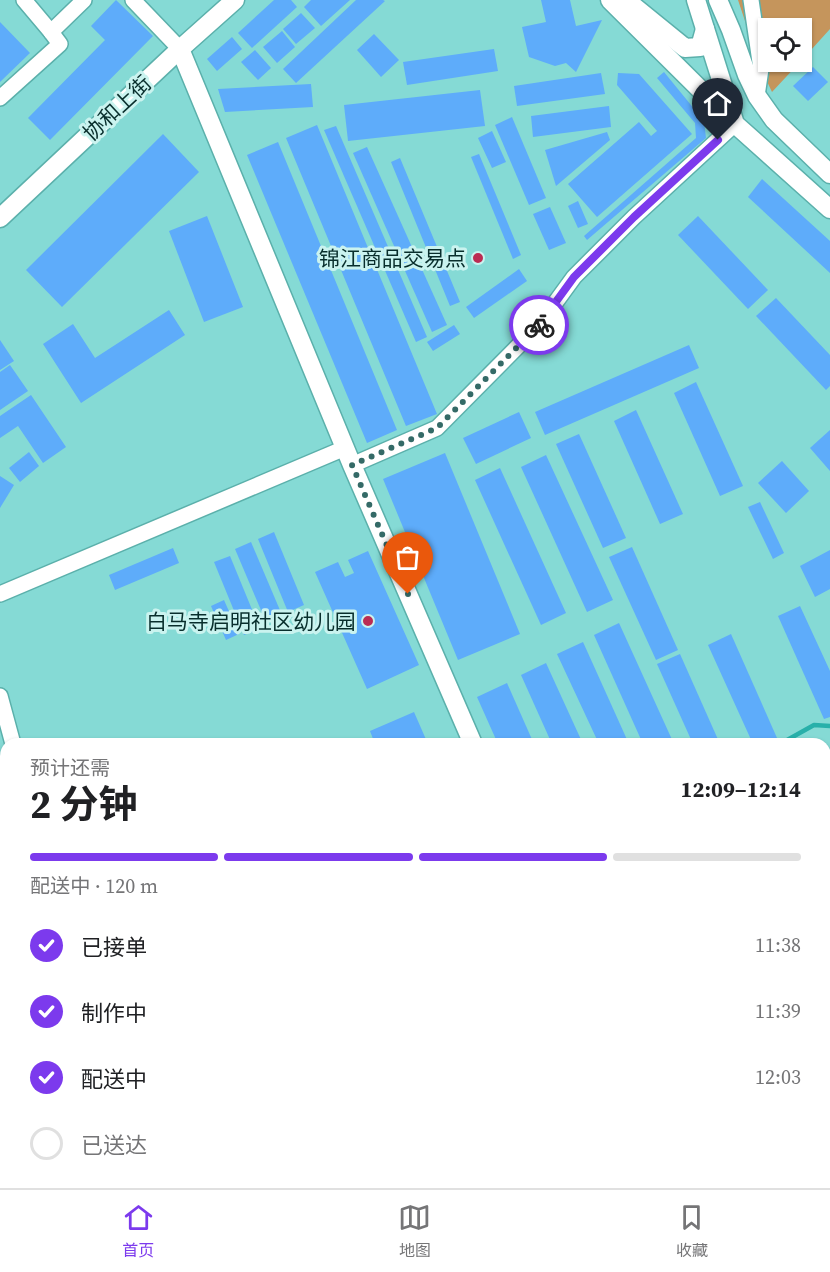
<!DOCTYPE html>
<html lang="zh">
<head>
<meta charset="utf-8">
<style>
  :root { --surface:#fff; --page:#f2f2f2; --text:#202124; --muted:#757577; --line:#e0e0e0; --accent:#7c3aed }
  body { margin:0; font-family:"Source Serif 4","Noto Sans SC",serif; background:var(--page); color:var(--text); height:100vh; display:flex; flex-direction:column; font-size:22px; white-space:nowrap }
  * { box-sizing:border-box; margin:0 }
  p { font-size:20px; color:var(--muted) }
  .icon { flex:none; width:33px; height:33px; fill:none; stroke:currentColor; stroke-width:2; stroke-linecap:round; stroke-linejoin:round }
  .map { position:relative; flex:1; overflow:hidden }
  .panel { position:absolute; left:0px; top:738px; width:831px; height:450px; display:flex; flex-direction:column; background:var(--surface); border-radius:18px 18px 0 0; box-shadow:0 2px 4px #0004 }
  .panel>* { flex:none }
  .buttons { position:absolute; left:758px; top:18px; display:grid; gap:12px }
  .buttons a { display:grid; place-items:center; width:54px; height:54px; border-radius:0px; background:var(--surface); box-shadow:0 2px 4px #0004; font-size:30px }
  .pin { position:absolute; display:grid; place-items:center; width:51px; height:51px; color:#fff; margin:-62px -26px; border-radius:50% 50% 50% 0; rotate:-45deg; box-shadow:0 0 6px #0007 }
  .pin .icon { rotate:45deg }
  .courier { position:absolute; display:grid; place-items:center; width:60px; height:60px; margin:-30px; border:4px solid #7c3aed; border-radius:50%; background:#fff; color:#222; box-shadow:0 2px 8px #0007 }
  .headline em { font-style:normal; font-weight:700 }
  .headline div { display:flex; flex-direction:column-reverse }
  .headline { display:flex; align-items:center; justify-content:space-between; height:102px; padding:0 30px }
  h1 { font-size:39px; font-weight:700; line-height:45px }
  .bar { display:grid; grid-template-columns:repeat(4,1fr); gap:9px 6px; align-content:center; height:72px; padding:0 30px }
  .bar i { height:8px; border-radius:4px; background:var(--line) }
  .bar .selected { background:var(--accent) }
  .bar p { grid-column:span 4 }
  ol { padding:0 30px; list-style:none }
  li { display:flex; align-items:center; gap:18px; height:66px }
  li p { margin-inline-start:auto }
  li .icon { padding:6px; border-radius:50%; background:var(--accent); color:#fff; stroke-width:4 }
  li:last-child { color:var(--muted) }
  li i { width:33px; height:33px; border:3px solid var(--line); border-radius:50% }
  .tabs { display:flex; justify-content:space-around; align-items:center; height:84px; border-top:2px solid var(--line); background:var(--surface); font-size:16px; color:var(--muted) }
  .tabs a { display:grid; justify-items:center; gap:3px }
  .tabs .selected { color:var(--accent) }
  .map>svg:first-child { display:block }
</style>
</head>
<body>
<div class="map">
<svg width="830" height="1188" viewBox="0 0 830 1188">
  <rect width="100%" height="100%" fill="#85dad5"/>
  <g fill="#c5955c">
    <polygon points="738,0 830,0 830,29 801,61 801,28 768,28 768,62 800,62 772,92 761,69"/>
    <polygon points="830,805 830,1155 825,1188 674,1188 674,1182 825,1182 825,808"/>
  </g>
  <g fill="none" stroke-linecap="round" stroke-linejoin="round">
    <g stroke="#28b0aa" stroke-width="4.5">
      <polyline points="780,744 814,725 830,726"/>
      <polyline points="0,1154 6,1151"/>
    </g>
  </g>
  <g fill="#5eacfa">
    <polygon points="116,0 153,36 50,140 28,118 105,40 91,26"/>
    <polygon points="274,0 291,0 297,7 252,48 238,33"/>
    <polygon points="311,0 350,0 321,26 304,7"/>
    <polygon points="356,0 383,0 385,1 296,83 283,69"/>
    <polygon points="541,0 570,0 576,26 602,20 576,72 566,63 555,66 529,57 522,27 546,22"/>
    <polygon points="301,13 315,28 296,44 283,29"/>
    <polygon points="0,22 30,53 0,82"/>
    <polygon points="282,31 295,47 277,63 263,47"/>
    <polygon points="374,34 399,60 381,77 357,50"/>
    <polygon points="232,37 242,49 217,71 207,59"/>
    <polygon points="494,49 498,71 407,85 403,62"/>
    <polygon points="255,50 271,68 258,80 241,62"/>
    <polygon points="813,67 828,82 808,101 793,86"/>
    <polygon points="664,72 704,121 706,138 587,240 584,236 696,138 695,123 657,78"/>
    <polygon points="601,73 605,94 517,106 514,86"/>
    <polygon points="618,73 639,74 692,134 597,217 568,184 639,122 651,136 657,131 617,85"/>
    <polygon points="311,84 313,107 225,112 218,89"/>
    <polygon points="480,90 485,126 348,141 344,105"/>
    <polygon points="609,106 611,127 533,137 531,116"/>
    <polygon points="512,117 546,198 529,205 495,125"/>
    <polygon points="317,125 437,414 406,426 286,138"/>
    <polygon points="336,126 427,337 416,342 324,130"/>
    <polygon points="492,131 506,162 492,168 478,138"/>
    <polygon points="607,132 610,140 556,186 545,150"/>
    <polygon points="163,134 199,172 62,307 26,270"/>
    <polygon points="278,142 397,430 367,443 247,155"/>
    <polygon points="367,147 447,325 432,332 353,153"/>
    <polygon points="479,154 521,255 513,259 471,157"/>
    <polygon points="400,158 460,302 450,306 391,162"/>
    <polygon points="762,179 830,241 830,273 748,197"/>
    <polygon points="578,201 588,224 578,228 568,206"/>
    <polygon points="550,207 566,243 549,250 533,214"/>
    <polygon points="207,216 243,307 204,322 169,231"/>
    <polygon points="698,216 768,290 748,309 678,235"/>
    <polygon points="519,269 527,281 474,318 466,307"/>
    <polygon points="776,298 830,355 830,386 826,390 756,316"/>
    <polygon points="169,310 185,335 81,403 43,344 73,324 95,358"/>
    <polygon points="454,325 460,334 433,351 427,342"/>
    <polygon points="0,340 14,361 0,370"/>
    <polygon points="689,345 699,368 545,435 535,412"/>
    <polygon points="10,365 28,391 0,410 0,372"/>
    <polygon points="696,382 743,486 720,496 674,393"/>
    <polygon points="31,395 66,447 43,463 18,426 0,438 0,416"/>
    <polygon points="636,410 683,514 660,524 614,421"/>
    <polygon points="519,412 531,438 476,464 463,438"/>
    <polygon points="830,430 830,471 810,448"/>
    <polygon points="579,434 626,538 603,548 556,444"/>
    <polygon points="29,452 39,466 20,482 9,468"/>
    <polygon points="445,453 520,634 458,660 383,479"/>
    <polygon points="546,455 613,600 587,612 521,467"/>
    <polygon points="782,461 809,491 786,513 758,483"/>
    <polygon points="500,468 566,613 541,625 475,480"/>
    <polygon points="0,476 14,485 0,508"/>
    <polygon points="760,502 784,553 773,559 748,507"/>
    <polygon points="274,532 304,605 288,612 258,539"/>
    <polygon points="251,542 282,615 266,622 235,549"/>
    <polygon points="632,547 678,650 656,660 609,557"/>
    <polygon points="173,548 179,563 115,590 109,575"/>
    <polygon points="830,550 830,589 815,597 800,566"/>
    <polygon points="368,551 419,665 367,689 315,572 338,562 345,577 354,573 348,560"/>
    <polygon points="230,556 260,629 244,635 214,562"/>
    <polygon points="224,600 239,634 226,640 211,606"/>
    <polygon points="800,606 830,671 830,717 824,719 778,616"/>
    <polygon points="619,623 674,744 643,744 594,635"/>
    <polygon points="731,634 777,738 764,744 753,744 708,645"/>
    <polygon points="583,642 629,744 599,744 557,654"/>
    <polygon points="680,654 720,744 693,744 657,664"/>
    <polygon points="546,663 583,744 552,744 521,675"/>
    <polygon points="507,683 534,744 498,744 477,697"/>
    <polygon points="414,712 428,744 375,744 370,731"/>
    <polygon points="6,878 6,963 5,963 0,943 0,880"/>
    <polygon points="6,1003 6,1044 0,1046 0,1005"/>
    <polygon points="199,1182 243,1182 240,1188 196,1188"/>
  </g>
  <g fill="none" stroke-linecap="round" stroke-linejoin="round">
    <g stroke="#5bb0ab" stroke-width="18">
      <g id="minor">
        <polyline points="133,0 180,49"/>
        <polyline points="751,0 761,69 757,96"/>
        <polyline points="51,32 84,0"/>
        <polyline points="0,98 60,44 51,32 24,0"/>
        <polyline points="352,465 437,428 539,325 574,277 634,217 735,124"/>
        <polyline points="0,594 345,448"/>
        <polyline points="0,696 13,744"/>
        <polyline points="135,1182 137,1188"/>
      </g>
    </g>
    <g stroke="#5bb0ab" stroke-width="21">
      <g id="tertiary">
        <polyline points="610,0 734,123"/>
        <polyline points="626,0 685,48 700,47 705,29"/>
        <polyline points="696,0 735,124 830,209"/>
        <polyline points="718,0 731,30 747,75 757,96 774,120 830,174"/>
        <polyline points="180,49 352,465 473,744"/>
        <polyline points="0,218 180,49 235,0"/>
        <polyline points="655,1182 656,1188"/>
      </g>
    </g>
    <g stroke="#5bb0ab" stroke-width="24">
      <g id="secondary">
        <polyline points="825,770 830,767"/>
        <polyline points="825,795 830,791"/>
        <polyline points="0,1183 6,1180"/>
        <polyline points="47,1188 60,1182"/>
      </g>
    </g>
    <use href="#minor" stroke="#fff" stroke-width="15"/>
    <use href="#tertiary" stroke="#fff" stroke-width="18"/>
    <use href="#secondary" stroke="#fff" stroke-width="21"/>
  </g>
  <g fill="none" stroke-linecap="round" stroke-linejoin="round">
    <polyline stroke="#346a67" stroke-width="6" stroke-dasharray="0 10.8" points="408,594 352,465 437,428 539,325"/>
    <polyline stroke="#7c3aed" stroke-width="8" points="539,325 574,277 634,217 718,140"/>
  </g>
  <g fill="#bb2c53" stroke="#caf3ef" stroke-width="2">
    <circle cx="478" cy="258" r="6"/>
    <circle cx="368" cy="621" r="6"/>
  </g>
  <g text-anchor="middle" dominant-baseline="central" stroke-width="6" stroke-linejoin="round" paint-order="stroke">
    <g font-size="21" fill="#082e2c" stroke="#caf3ef">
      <text transform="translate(117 108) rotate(-43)">协和上街</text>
    </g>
    <g font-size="21" fill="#082e2c" stroke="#caf3ef" text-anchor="end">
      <text x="466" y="258">锦江商品交易点</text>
      <text x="356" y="621">白马寺启明社区幼儿园</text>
    </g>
  </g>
</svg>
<div class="buttons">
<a><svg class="icon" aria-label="locate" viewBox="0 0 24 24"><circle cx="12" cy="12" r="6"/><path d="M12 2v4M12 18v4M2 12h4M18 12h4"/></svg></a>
</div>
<div class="pin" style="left:408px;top:594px;background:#ea580c"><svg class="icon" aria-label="bag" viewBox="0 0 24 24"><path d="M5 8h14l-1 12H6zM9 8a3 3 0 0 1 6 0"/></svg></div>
<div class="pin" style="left:718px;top:140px;background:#1f2937"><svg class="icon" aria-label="home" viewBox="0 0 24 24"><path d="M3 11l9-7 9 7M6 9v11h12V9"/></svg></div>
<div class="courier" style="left:539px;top:325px"><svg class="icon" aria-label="bike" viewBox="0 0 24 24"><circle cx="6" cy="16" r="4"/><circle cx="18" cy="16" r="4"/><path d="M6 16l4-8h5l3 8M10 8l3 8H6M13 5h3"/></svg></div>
<section class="panel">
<div class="headline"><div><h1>2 分钟</h1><p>预计还需</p></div><em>12:09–12:14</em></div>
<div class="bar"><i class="selected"></i><i class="selected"></i><i class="selected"></i><i></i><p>配送中 · 120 m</p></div>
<ol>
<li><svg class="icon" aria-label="check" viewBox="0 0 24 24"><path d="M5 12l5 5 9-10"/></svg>已接单<p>11:38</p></li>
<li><svg class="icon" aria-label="check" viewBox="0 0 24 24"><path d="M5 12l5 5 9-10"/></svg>制作中<p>11:39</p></li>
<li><svg class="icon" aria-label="check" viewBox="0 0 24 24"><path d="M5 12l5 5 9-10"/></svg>配送中<p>12:03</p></li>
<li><i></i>已送达</li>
</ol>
</section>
</div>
<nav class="tabs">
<a class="selected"><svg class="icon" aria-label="home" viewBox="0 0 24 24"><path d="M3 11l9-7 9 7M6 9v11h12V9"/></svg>首页</a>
<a><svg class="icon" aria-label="map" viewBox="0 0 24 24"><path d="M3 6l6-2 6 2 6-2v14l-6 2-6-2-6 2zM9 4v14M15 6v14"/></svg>地图</a>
<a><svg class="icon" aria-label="saved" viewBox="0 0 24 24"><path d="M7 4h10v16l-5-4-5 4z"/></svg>收藏</a>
</nav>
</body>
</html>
